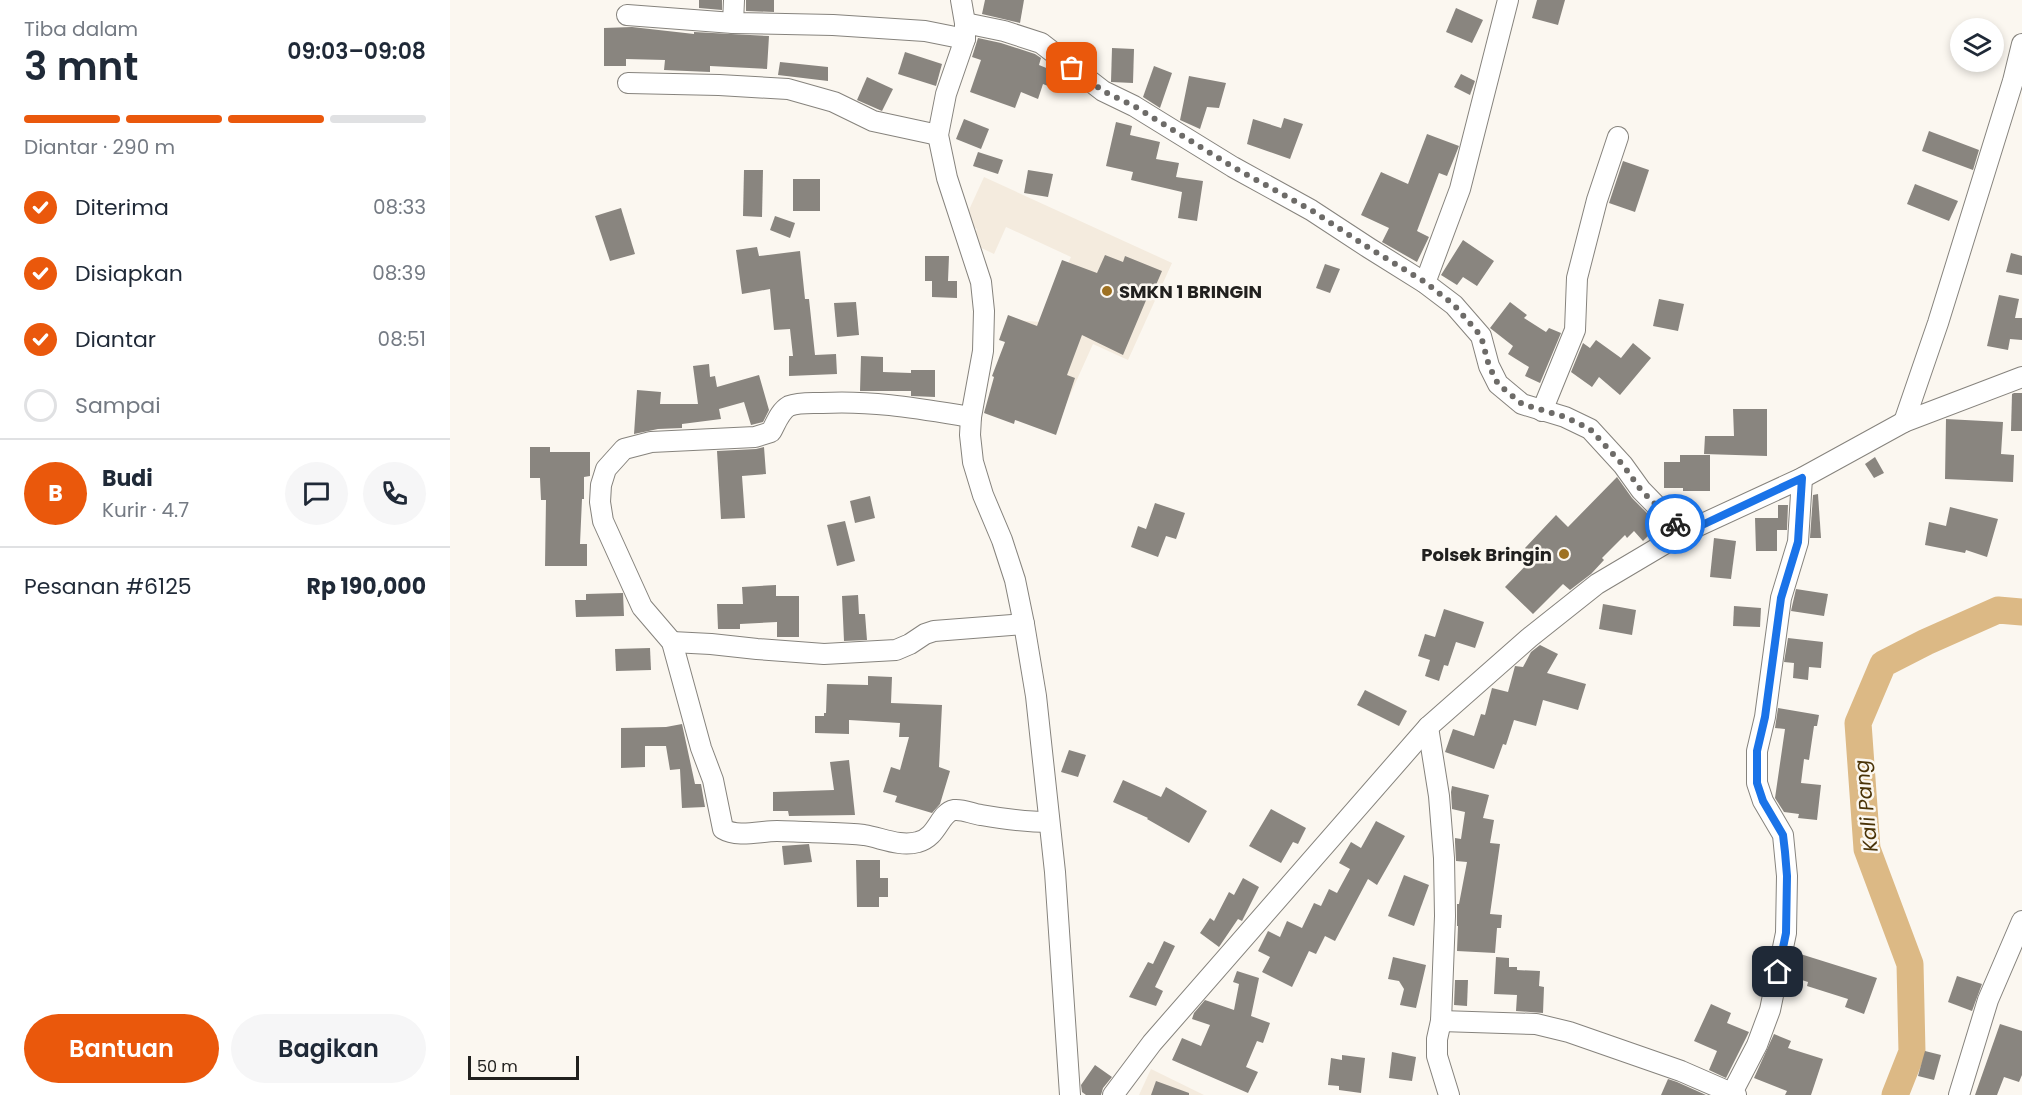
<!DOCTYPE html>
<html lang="id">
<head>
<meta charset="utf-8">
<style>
  :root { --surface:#fff; --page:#f6f6f7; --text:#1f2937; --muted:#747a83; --line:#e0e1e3; --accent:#ea580c }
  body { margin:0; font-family:Poppins,sans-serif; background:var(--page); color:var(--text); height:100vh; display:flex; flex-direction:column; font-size:22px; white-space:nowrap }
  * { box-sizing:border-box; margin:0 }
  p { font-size:20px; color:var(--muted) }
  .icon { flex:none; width:33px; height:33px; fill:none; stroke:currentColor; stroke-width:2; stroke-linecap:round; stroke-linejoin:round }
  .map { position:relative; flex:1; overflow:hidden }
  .drawer { display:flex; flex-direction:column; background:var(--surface); width:450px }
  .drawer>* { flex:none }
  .tools { position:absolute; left:1500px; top:18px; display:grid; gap:12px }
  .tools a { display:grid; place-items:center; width:54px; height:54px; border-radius:50%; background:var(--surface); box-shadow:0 3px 9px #0003; font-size:30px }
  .scale { position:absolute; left:18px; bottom:15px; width:111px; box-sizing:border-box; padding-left:6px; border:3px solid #21201e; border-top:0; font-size:16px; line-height:21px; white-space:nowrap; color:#21201e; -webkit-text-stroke:4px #fbf7f0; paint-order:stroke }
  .pin { position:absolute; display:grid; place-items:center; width:51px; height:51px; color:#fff; margin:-26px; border-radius:12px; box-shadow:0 3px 9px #0006 }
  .courier { position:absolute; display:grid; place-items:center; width:60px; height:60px; margin:-30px; border:4px solid #1a73e8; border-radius:50%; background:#fff; color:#222; box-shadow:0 2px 8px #0007 }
  .headline em { font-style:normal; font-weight:600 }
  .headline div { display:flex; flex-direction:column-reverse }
  .headline { display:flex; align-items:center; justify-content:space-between; height:102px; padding:0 24px }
  h1 { font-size:39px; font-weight:600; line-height:45px }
  .bar { display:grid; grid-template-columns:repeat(4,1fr); gap:9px 6px; align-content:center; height:72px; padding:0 24px }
  .bar i { height:8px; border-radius:4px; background:var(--line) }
  .bar .selected { background:var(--accent) }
  .bar p { grid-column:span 4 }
  .line { display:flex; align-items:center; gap:15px; padding:0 24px; border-top:2px solid var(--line) }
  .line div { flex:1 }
  .round { display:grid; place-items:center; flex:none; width:63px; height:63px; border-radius:32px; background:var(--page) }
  ol { padding:0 24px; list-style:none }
  li { display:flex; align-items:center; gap:18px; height:66px }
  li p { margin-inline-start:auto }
  li .icon { padding:6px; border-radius:50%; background:var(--accent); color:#fff; stroke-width:4 }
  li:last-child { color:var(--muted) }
  li i { width:33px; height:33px; border:3px solid var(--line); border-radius:50% }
  .primary-button { display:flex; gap:12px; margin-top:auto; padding:12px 24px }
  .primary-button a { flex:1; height:69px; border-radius:36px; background:var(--accent); color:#fff; font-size:24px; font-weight:600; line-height:69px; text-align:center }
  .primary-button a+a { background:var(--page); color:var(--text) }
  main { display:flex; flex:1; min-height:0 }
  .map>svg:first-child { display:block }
</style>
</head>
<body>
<main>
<section class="drawer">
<div class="headline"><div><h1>3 mnt</h1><p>Tiba dalam</p></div><em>09:03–09:08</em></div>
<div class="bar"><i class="selected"></i><i class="selected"></i><i class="selected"></i><i></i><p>Diantar · 290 m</p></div>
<ol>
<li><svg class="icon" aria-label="check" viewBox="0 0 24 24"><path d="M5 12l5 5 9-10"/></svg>Diterima<p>08:33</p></li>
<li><svg class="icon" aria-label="check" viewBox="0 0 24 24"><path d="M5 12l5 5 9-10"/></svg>Disiapkan<p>08:39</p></li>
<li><svg class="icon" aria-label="check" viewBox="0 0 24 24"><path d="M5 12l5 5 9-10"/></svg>Diantar<p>08:51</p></li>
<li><i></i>Sampai</li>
</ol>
<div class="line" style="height:108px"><b class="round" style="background:var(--accent);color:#fff">B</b><div><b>Budi</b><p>Kurir · 4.7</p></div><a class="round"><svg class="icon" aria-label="chat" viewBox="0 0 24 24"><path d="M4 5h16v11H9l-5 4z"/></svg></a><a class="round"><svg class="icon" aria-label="phone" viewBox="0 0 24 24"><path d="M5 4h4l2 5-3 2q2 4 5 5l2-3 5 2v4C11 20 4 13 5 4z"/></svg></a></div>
<div class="line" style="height:78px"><div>Pesanan #6125</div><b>Rp 190,000</b></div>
<div class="primary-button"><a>Bantuan</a><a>Bagikan</a></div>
</section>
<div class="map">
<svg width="1572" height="1095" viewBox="0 0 1572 1095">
  <rect width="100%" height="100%" fill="#fbf7f0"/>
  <g fill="#f4ebde">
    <polygon points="534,177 722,263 678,360 643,344 607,424 562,320 591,322 621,257 556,227 544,254 521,243 527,229 513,223"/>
    <polygon points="701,1069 754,1095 689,1095"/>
  </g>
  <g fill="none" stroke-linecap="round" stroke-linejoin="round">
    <polyline stroke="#dcb985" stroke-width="27" points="1445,1095 1462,1052 1460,964 1417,849 1408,723 1433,664 1476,642 1548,610 1572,612"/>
  </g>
  <g fill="#89857f">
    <polygon points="249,0 272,0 272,10 249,8"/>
    <polygon points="296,0 324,0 324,12 296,11"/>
    <polygon points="535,0 574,0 570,23 532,14"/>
    <polygon points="1087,0 1115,0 1108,25 1082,18"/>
    <polygon points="1006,8 1033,20 1022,43 996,32"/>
    <polygon points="182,27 244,34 244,32 319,36 317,69 260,66 260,72 214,70 215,60 176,59 176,66 154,66 154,28"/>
    <polygon points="528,38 551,43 585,54 591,58 589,65 611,74 620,81 615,93 593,84 588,99 571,92 565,108 520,92 531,60 522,57"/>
    <polygon points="662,48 684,49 683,83 661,82"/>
    <polygon points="455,52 492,64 486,86 448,74"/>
    <polygon points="330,62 378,67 378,81 328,75"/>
    <polygon points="704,66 722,73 710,108 693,97"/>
    <polygon points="1011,74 1025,81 1020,95 1004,87"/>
    <polygon points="739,76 776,83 769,108 757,107 750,129 730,120"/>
    <polygon points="417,77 443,89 432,111 407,100"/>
    <polygon points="834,118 853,124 840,159 797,144 803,119 831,128"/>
    <polygon points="514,119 539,129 531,149 506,139"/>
    <polygon points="666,122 682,126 680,135 710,142 706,159 729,163 726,177 753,181 747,221 728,218 732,192 681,180 683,172 656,166"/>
    <polygon points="1479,131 1529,150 1523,170 1472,151"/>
    <polygon points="977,134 1009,146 997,176 989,173 967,231 979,237 967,262 932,242 939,228 911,215 931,172 958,184"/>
    <polygon points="528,152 553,160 548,174 523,166"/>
    <polygon points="1173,161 1199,170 1185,212 1159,203"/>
    <polygon points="294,170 313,170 312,217 293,216"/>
    <polygon points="578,170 603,174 598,197 574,193"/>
    <rect x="343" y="179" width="27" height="32"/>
    <polygon points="1465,184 1508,201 1499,221 1457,204"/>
    <polygon points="171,208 185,254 160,261 145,216"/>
    <polygon points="325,216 345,223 340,238 320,230"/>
    <polygon points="1013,240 1044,261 1027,286 1013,277 1007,285 991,275"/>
    <polygon points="307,247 309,256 350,251 355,299 359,299 365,355 386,354 387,374 339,376 339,356 343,356 340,329 324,330 320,289 292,294 286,250"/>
    <polygon points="1561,253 1572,256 1572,275 1556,272"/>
    <polygon points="655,255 673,262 675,256 712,271 700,299 697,298 673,355 632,335 617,375 625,378 606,435 565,420 564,424 534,413 544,377 542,376 555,342 549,340 558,315 587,326 612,260 647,273"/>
    <polygon points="475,256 499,256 498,281 507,281 507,298 482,297 482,281 475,281"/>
    <polygon points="875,264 890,269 880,293 866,288"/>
    <polygon points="1549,295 1569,299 1565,318 1572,318 1572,340 1560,339 1558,350 1537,346"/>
    <polygon points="1209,299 1234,304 1228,331 1203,326"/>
    <polygon points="406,302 409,335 387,337 384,303"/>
    <polygon points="1060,302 1077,315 1074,318 1096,332 1099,328 1111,333 1090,383 1075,376 1079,367 1058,354 1063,346 1040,328"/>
    <polygon points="1146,340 1171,358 1183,343 1201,358 1170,395 1149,377 1142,387 1121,372 1133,343 1140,348"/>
    <polygon points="411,356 433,357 433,372 461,373 461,370 485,370 485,397 461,396 461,391 410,391"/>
    <polygon points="259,364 260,377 265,376 267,387 309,375 319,410 313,422 301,425 294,402 269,409 271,419 232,424 232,428 208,429 184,434 187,390 211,392 210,404 248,404 243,366"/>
    <polygon points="1564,393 1572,393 1572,431 1561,431 1562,394"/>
    <polygon points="1283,409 1317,409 1317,456 1254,454 1255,436 1284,436"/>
    <polygon points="1496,419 1553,422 1551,454 1564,455 1563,482 1495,479"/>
    <polygon points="80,447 100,447 100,452 140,452 140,476 134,477 134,499 132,499 130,544 137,544 137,566 95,566 96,500 91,500 90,478 80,478"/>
    <polygon points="314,447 316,474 292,476 295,518 271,519 267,451 306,449"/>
    <polygon points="1230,455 1260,455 1260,491 1233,491 1233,488 1214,488 1214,462 1230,462"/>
    <polygon points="1425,457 1434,473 1424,478 1415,464"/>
    <polygon points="1167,477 1182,498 1209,525 1193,541 1184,531 1177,538 1175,535 1152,558 1154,560 1141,574 1120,590 1113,584 1083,614 1055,587 1084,557 1075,548 1106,515 1118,527"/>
    <polygon points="1368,494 1371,538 1360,538 1363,495"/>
    <polygon points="420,496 425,518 405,523 400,501"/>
    <polygon points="705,503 735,513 726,539 716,536 708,557 681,547 688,526 696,529"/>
    <polygon points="1328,505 1338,505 1337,530 1327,530 1327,551 1306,551 1305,518 1328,518"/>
    <polygon points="1500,507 1548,519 1537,557 1516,550 1515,553 1475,545 1479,522 1496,526"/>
    <polygon points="395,521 405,561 387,566 377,525"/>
    <polygon points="1264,538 1286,541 1281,579 1260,577"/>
    <polygon points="326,585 326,596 349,596 349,637 327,637 327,622 290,624 290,629 268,629 267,604 293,604 292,587"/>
    <polygon points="1346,589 1378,594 1374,616 1341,611"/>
    <polygon points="173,593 174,616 126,617 125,600 136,600 136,594"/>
    <polygon points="408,595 409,614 415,614 417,640 394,641 392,596"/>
    <polygon points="1153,604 1186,610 1182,635 1149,629"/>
    <polygon points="1284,606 1311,608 1310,627 1283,626"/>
    <polygon points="994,609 1034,622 1025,648 1006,642 998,666 994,665 989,681 975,676 980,660 968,656 975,634 985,637"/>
    <polygon points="1338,638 1373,642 1371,668 1359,667 1358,680 1343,678 1344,663 1334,662"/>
    <polygon points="1090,645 1108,654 1097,673 1136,684 1128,710 1093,700 1086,726 1064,720 1056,745 1053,744 1044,769 995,752 1003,729 1024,736 1031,714 1035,715 1042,688 1058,692 1065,666 1073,667 1081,652"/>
    <polygon points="200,648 201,670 166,671 165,649"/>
    <polygon points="418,676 442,677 441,703 492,705 489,767 500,771 490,804 482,813 445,802 447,796 433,792 441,767 450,770 459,737 449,737 450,723 399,720 399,734 365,733 365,716 374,716 374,713 376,713 377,684 418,685"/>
    <polygon points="915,690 957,711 949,726 907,705"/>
    <polygon points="1328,708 1369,715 1367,726 1364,726 1359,760 1354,759 1351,783 1371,785 1367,820 1348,818 1349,814 1334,812 1325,798 1335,729 1325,728"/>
    <polygon points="232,724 245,784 251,784 255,807 232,808 230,769 220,770 216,746 195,746 195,767 171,768 171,728 216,727"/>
    <polygon points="619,750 636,755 628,777 611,772"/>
    <polygon points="399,760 405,815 339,816 338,811 323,811 323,792 384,790 380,762"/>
    <polygon points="673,780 711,797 716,787 757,811 739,843 697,819 698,818 663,802"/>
    <polygon points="1002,786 1039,795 1033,818 1044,820 1040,843 1050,844 1040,914 1052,915 1051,928 1047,928 1045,953 1007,951 1008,926 1007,926 1007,904 1009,904 1017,862 1006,861 1005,842 1005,838 1011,839 1015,812 1002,809 1001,792"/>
    <polygon points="821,809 856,828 848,844 843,842 831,863 799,846"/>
    <polygon points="926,821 955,836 927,885 918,879 885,941 875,936 866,954 859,951 842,987 812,972 820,957 808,951 818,931 830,937 837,921 852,928 864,903 871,906 879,889 887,893 900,869 889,863 901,842 911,848"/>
    <polygon points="359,844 362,862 334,865 332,846"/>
    <polygon points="406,860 430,860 430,878 438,878 438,897 429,897 429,907 407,907"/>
    <polygon points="954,875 979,885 964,926 938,916"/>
    <polygon points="793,878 809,887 792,921 788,919 769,947 750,933 760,918 764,921 779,892 784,895"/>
    <polygon points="714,941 725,946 705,987 713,991 706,1006 679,997 698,962 703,964"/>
    <polygon points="1344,952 1427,978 1414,1014 1395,1007 1398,999 1357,986 1358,982 1339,976"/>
    <polygon points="943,957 976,965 966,1008 950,1005 954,989 949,981 938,979"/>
    <polygon points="1046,957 1059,958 1059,967 1067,967 1067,970 1090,971 1089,986 1094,987 1093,1013 1066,1011 1067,995 1044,994"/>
    <polygon points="787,971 809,978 801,1016 820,1023 813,1043 807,1041 796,1067 808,1072 798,1093 722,1060 732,1038 751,1046 760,1025 742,1019 744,1013 755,1000 784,1010 789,984 783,982"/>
    <polygon points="1507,976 1532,984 1522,1011 1498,1002"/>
    <polygon points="1005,980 1018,980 1017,1006 1004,1005"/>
    <polygon points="1261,1004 1281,1013 1277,1023 1299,1032 1276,1078 1259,1070 1267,1051 1244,1041"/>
    <polygon points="1550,1024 1572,1031 1572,1075 1569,1082 1554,1077 1547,1095 1525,1095"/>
    <polygon points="1324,1034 1341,1041 1338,1048 1373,1059 1361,1095 1335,1095 1337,1091 1304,1078"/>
    <polygon points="1475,1051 1491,1055 1484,1080 1468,1076"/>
    <polygon points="942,1052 966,1057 962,1081 939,1078"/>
    <polygon points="892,1055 915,1058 911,1093 889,1090 889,1086 878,1085 881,1058 892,1060"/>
    <polygon points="645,1065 662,1077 653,1088 651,1095 636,1095 632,1092 631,1085"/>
    <polygon points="1218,1079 1227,1082 1256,1095 1211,1095"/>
    <polygon points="706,1081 739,1093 739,1095 701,1095"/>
  </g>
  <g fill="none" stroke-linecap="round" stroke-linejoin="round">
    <g stroke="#86837d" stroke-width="22">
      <g id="minor">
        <polyline points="511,0 515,23 515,39 496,94 488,135 497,178 531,282 534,311 533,351 521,417 520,435 523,462 533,495 552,540 565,580 574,624 586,696 605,872 620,1095"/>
        <polyline points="177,15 283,23 383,25 475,31 515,39"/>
        <polyline points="283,23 284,0"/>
        <polyline points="515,23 554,31 591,43 653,91 684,106 783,167 861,210 919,248 975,283 1004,305 1031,336 1039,366 1048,384 1072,404 1115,417 1140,429 1173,465 1191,490 1233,533"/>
        <polyline points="178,83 269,85 338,89 384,102 423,121 488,135"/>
        <polyline points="975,283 1010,189 1058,0"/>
        <polyline points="1092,411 1125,330 1127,278 1147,200 1168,137"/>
        <path d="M 521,417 C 471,409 422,400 372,403 C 361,403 349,402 339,406 C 330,411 326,423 321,432 L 305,437 L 201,442 L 174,449 L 156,469 L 151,485 L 150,502 L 153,521 L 192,607 L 222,642 L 251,748 L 263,780 L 273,829 C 288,838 310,831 327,831 C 338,831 349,832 359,832 C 377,833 396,833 414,835 C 432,838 450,847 468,842 C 488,837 489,813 504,810 C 514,809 522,814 531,815 C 554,819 576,822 599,822"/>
        <polyline points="1454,422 1488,323 1563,81 1572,44"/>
        <polyline points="222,642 261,644 307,649 374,654 446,650 460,644 475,634 484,631 574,624"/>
        <polyline points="978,727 989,796 994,858 995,916 991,1021 987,1039 987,1056 999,1095"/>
        <polyline points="991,1021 1086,1024 1119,1032 1231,1071 1286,1095"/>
        <polyline points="1282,1093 1307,1045 1320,1010 1336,933 1337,876 1333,835 1313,801 1307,783 1307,751 1315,717 1331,598 1348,542 1352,478"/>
        <polyline points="663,1095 702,1043 978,727 1079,638 1147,584 1233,533 1352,478 1454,422 1572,377"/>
        <polyline points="1509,1095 1538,1000 1572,921"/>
      </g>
    </g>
    <use href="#minor" stroke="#fff" stroke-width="20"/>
  </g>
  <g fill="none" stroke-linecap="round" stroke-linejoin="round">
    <polyline stroke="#6d6b68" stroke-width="6" stroke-dasharray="0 10.8" points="622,68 653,91 684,106 783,167 861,210 919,248 975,282 1004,305 1031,336 1039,366 1048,384 1072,404 1115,417 1140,429 1173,465 1191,490 1225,524"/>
    <polyline stroke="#1a73e8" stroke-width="8" points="1225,524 1233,534 1352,478 1348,542 1331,598 1315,717 1307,751 1307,783 1313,801 1333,835 1335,852 1337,876 1336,933 1328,972"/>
  </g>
  <g fill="#9e7122" stroke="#fbf7f0" stroke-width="2">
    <circle cx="657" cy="291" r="6"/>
    <circle cx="1114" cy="554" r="6"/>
  </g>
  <g text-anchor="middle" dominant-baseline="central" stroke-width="5" stroke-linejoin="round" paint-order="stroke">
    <g font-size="18" font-weight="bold" fill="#21201e" stroke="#fbf7f0" text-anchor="start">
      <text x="669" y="291">SMKN 1 BRINGIN</text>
      <text x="1102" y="554" text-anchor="end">Polsek Bringin</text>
    </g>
    <g font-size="20" font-style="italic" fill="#4a3307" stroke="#fbf7f0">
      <text transform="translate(1416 806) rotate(-96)">Kali Pang</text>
    </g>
  </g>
</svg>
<div class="tools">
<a><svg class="icon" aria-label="layers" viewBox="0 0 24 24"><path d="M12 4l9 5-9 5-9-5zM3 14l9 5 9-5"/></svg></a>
</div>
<div class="scale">50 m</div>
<div class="pin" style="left:622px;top:68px;background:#ea580c"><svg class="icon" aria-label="bag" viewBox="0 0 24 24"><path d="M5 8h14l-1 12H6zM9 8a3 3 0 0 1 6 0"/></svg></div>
<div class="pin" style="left:1328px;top:972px;background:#1f2937"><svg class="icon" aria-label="home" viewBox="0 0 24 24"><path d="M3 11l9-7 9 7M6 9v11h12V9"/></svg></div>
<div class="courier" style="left:1225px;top:524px"><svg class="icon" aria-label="bike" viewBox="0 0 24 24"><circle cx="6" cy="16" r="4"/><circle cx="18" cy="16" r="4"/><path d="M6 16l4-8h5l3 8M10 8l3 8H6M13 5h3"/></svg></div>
</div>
</main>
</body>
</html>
